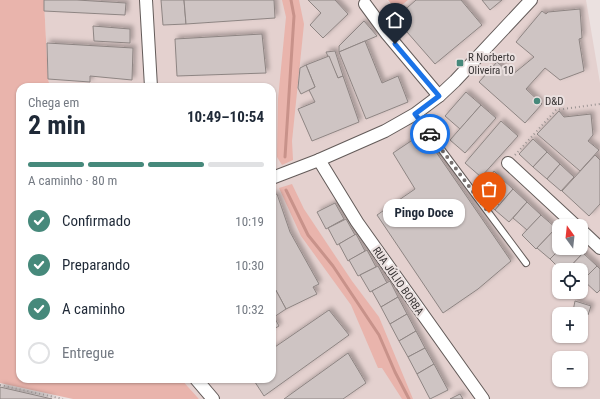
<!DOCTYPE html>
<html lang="pt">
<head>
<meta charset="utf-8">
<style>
  :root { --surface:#fff; --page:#f2f2f3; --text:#1f2937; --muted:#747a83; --line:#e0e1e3; --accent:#46897b }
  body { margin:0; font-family:"Roboto Condensed",sans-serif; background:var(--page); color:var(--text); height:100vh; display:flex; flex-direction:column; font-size:15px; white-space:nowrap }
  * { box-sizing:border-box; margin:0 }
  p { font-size:13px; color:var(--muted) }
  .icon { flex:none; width:22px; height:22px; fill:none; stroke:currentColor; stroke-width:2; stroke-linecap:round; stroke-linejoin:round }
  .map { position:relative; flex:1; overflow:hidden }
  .sheet { position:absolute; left:16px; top:83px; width:260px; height:300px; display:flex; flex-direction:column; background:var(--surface); border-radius:12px; box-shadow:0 1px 3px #0004 }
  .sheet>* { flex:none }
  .needle { width:26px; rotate:345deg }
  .controls { position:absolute; left:552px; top:219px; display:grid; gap:8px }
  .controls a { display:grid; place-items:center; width:36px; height:36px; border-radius:8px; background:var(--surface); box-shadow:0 1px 3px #0004; font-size:20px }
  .pin { position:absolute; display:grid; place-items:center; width:34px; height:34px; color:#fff; margin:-41px -17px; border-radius:50% 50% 50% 0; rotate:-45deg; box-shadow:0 0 4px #0007 }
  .pin .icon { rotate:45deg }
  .courier { position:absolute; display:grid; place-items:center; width:40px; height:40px; margin:-20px; border:3px solid #1a73e8; border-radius:50%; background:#fff; color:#222; box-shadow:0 1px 5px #0007 }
  .bubble { position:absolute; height:28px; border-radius:12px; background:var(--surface); box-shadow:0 1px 3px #0004; font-size:13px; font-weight:700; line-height:28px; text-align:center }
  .summary em { font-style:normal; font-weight:700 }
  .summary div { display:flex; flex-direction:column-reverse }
  .summary { display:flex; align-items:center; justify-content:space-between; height:68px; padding:0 12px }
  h1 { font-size:26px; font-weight:700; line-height:30px }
  .bar { display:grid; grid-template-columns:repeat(4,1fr); gap:6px 4px; align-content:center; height:48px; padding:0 12px }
  .bar i { height:5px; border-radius:3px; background:var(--line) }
  .bar .active { background:var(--accent) }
  .bar p { grid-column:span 4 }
  ol { padding:0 12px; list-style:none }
  li { display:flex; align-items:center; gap:12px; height:44px }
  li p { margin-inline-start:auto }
  li .icon { padding:4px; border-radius:50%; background:var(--accent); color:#fff; stroke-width:4 }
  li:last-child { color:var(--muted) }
  li i { width:22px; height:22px; border:2px solid var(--line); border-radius:50% }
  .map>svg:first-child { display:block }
</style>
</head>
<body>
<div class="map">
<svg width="600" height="399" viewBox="0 0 600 399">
  <defs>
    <filter id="shadow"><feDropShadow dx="3" dy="-3" stdDeviation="2" flood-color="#0004"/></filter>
  </defs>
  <rect width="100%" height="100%" fill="#ebe1e0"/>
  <path fill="#e4d1cf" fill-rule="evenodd" d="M 44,0 L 387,0 L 396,10 L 408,0 L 586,0 L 600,83 L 600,399 L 199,399 L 181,379 L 272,379 L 272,87 L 50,87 L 48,79 ZM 559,226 L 581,226 L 581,248 L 559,248 ZM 559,270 L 581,270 L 581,292 L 559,292 ZM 559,314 L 581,314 L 581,336 L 559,336 ZM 559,358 L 581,358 L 581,380 L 559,380 Z"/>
  <g fill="#e9b4ac">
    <polygon points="0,0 44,0 48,79 50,87 20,87 20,379 181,379 199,399 73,399 0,383"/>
    <polygon points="282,0 299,0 304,24 292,141 293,160 282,165 277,157 278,99 286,17"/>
    <polygon points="388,0 408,0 396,10"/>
    <polygon points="292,184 304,209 352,281 379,317 413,399 402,399 382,368 378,368 351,305 301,236 279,188"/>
  </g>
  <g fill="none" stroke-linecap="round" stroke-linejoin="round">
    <g stroke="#c8928a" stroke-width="3">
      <polyline points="285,157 294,16 291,0"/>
      <polyline points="286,190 308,235 333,266 379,335 395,372 409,399"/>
    </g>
  </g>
  <g fill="#cec4c3" stroke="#8e8583" filter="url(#shadow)">
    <polygon points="44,0 77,0 126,3 125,15 44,11"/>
    <polygon points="161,0 184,0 186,24 163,25"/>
    <polygon points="184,0 274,0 275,18 186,24"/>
    <polygon points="308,0 335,0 348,14 323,38 310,25 321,13"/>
    <polygon points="416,0 461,0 482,25 435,64 400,24 400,14"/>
    <polygon points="482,0 502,0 490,10"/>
    <polygon points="580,9 582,38 579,39 584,71 560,80 545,68 526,89 542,104 525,123 479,82 497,62 512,75 534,57 516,42 542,11 546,14 548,12"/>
    <polygon points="364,21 377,36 339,52 339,46"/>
    <polygon points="93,26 130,29 130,43 94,41"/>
    <polygon points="262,34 266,73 177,76 175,39"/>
    <polygon points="365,41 382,83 398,76 408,102 366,119 339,52"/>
    <polygon points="47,43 133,48 132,80 90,76 90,82 48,79"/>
    <polygon points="335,51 343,76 338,78 326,52"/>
    <polygon points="329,56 338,78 343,76 359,122 312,141 298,109 315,102 309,90 315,87 306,65"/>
    <polygon points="306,65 315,87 301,94 298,88 300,68"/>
    <polygon points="466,92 481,105 460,129 445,116"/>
    <polygon points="481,105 496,118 465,153 450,140"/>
    <polygon points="559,111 564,117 591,114 593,135 588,141 599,150 580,171 537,134"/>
    <polygon points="501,121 518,136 481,177 465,163"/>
    <polygon points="423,133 511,261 478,289 443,313 377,215 415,189 393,153"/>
    <polygon points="533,139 547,152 533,167 519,154"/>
    <polygon points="547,152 560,164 547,179 533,167"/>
    <polygon points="595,155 600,160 600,204 589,216 562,191"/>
    <polygon points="560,164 574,177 561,191 547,179"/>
    <polygon points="494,171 500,177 485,192 499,205 495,210 478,195"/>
    <polygon points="500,177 513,189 499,205 485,192"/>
    <polygon points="513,189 527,202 509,222 495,210"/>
    <polygon points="277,194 290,232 319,284 313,287 317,294 286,309 272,283 272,195"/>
    <polygon points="527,202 541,215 527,230 513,218"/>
    <polygon points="335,203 344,219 326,229 317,212"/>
    <polygon points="541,215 556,228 536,249 522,235"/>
    <polygon points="346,219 355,235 337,245 328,228"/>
    <polygon points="556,228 559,231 559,248 561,248 550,259 537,248"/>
    <polygon points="356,234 365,251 348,261 339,244"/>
    <polygon points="561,248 577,248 583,253 567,270 561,270 550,259"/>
    <polygon points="367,250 376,267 358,276 349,260"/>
    <polygon points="583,253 597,266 583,282 581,280 581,270 570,270 568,269"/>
    <polygon points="378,266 387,283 370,292 360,275"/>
    <polygon points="597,266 600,269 600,290 597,293 583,280"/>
    <polygon points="390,281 398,297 381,307 372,291"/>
    <polygon points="272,283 286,309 274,317 272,313"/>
    <polygon points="398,297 407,314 390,324 381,307"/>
    <polygon points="575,301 591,306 588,315 573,311"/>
    <polygon points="329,310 349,335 264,396 253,379 272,379 272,349"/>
    <polygon points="272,313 279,326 272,330"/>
    <polygon points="407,314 416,331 399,341 390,324"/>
    <polygon points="416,331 425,348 408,357 399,341"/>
    <polygon points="425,348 434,364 417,374 408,357"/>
    <polygon points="348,353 366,383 343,399 284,399"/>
    <polygon points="434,364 448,390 430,399 417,374"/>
    <polygon points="0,387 52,399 0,399"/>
    <polygon points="460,394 463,399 450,399"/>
  </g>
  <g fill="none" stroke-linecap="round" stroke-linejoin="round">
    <g stroke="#635b59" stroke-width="8">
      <polyline id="service" points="415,114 526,263"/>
    </g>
    <g stroke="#635b59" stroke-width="14">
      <g id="minor">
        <polyline points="146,0 151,87"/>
        <polyline points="365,4 387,34 439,96"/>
        <polyline points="319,160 357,222 483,399"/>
        <polyline points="508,163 576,226"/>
        <polyline points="272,178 319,160 385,131 415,114 439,96 455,81 531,0"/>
        <polyline points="581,230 600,248"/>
        <polyline points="196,379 213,399"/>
      </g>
    </g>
    <g stroke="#9a9392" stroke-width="2" stroke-dasharray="1 3" stroke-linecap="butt">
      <polyline points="515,155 556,110 600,104"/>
      <polyline points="0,385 63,399"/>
    </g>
    <use href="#service" stroke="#fff" stroke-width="6"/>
    <use href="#minor" stroke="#fff" stroke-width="12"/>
  </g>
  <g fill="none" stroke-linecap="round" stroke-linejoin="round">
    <polyline stroke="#777170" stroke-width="4" stroke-dasharray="0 7.2" points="430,134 489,213"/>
    <polyline stroke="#1a73e8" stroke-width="5" points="395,44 439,96 415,114 430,134"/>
  </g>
  <g fill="#46897b" stroke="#ebe1e0" stroke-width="1.5">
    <rect x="456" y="59" width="8" height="8" rx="2"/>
    <circle cx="537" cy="101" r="4"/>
  </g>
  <g text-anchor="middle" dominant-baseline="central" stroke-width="4" stroke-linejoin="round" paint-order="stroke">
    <g font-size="11" fill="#383434" stroke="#ebe1e0" text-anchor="start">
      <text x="468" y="57">R Norberto<tspan x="468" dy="13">Oliveira 10</tspan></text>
      <text x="545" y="101">D&amp;D</text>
    </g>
    <g font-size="11" fill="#383434" stroke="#ebe1e0">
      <text transform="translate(398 281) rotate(55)">RUA JÚLIO BORBA</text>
    </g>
  </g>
</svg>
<div class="controls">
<a><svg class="needle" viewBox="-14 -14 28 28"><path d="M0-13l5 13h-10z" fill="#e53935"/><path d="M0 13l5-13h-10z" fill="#747a83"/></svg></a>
<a><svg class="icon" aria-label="locate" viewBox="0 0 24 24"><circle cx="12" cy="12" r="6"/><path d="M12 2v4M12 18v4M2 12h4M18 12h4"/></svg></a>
<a>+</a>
<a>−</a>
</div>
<div class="pin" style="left:489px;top:213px;background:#ea580c"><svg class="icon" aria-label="bag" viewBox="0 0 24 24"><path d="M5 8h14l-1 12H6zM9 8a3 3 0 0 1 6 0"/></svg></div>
<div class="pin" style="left:395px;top:44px;background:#1f2937"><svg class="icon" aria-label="home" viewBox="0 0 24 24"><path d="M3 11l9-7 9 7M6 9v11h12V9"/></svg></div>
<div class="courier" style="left:430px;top:134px"><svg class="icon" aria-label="car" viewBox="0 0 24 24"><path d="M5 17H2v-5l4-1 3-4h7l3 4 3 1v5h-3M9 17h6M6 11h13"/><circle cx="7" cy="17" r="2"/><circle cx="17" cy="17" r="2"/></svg></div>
<div class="bubble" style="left:383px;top:199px;width:82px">Pingo Doce</div>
<section class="sheet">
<div class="summary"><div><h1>2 min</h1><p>Chega em</p></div><em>10:49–10:54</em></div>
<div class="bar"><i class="active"></i><i class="active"></i><i class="active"></i><i></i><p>A caminho · 80 m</p></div>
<ol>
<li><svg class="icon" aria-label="check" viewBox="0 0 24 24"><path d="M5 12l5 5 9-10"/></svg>Confirmado<p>10:19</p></li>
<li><svg class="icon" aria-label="check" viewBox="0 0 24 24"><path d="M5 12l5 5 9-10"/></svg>Preparando<p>10:30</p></li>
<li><svg class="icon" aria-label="check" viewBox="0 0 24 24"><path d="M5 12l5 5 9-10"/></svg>A caminho<p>10:32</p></li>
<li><i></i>Entregue</li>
</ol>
</section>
</div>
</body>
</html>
